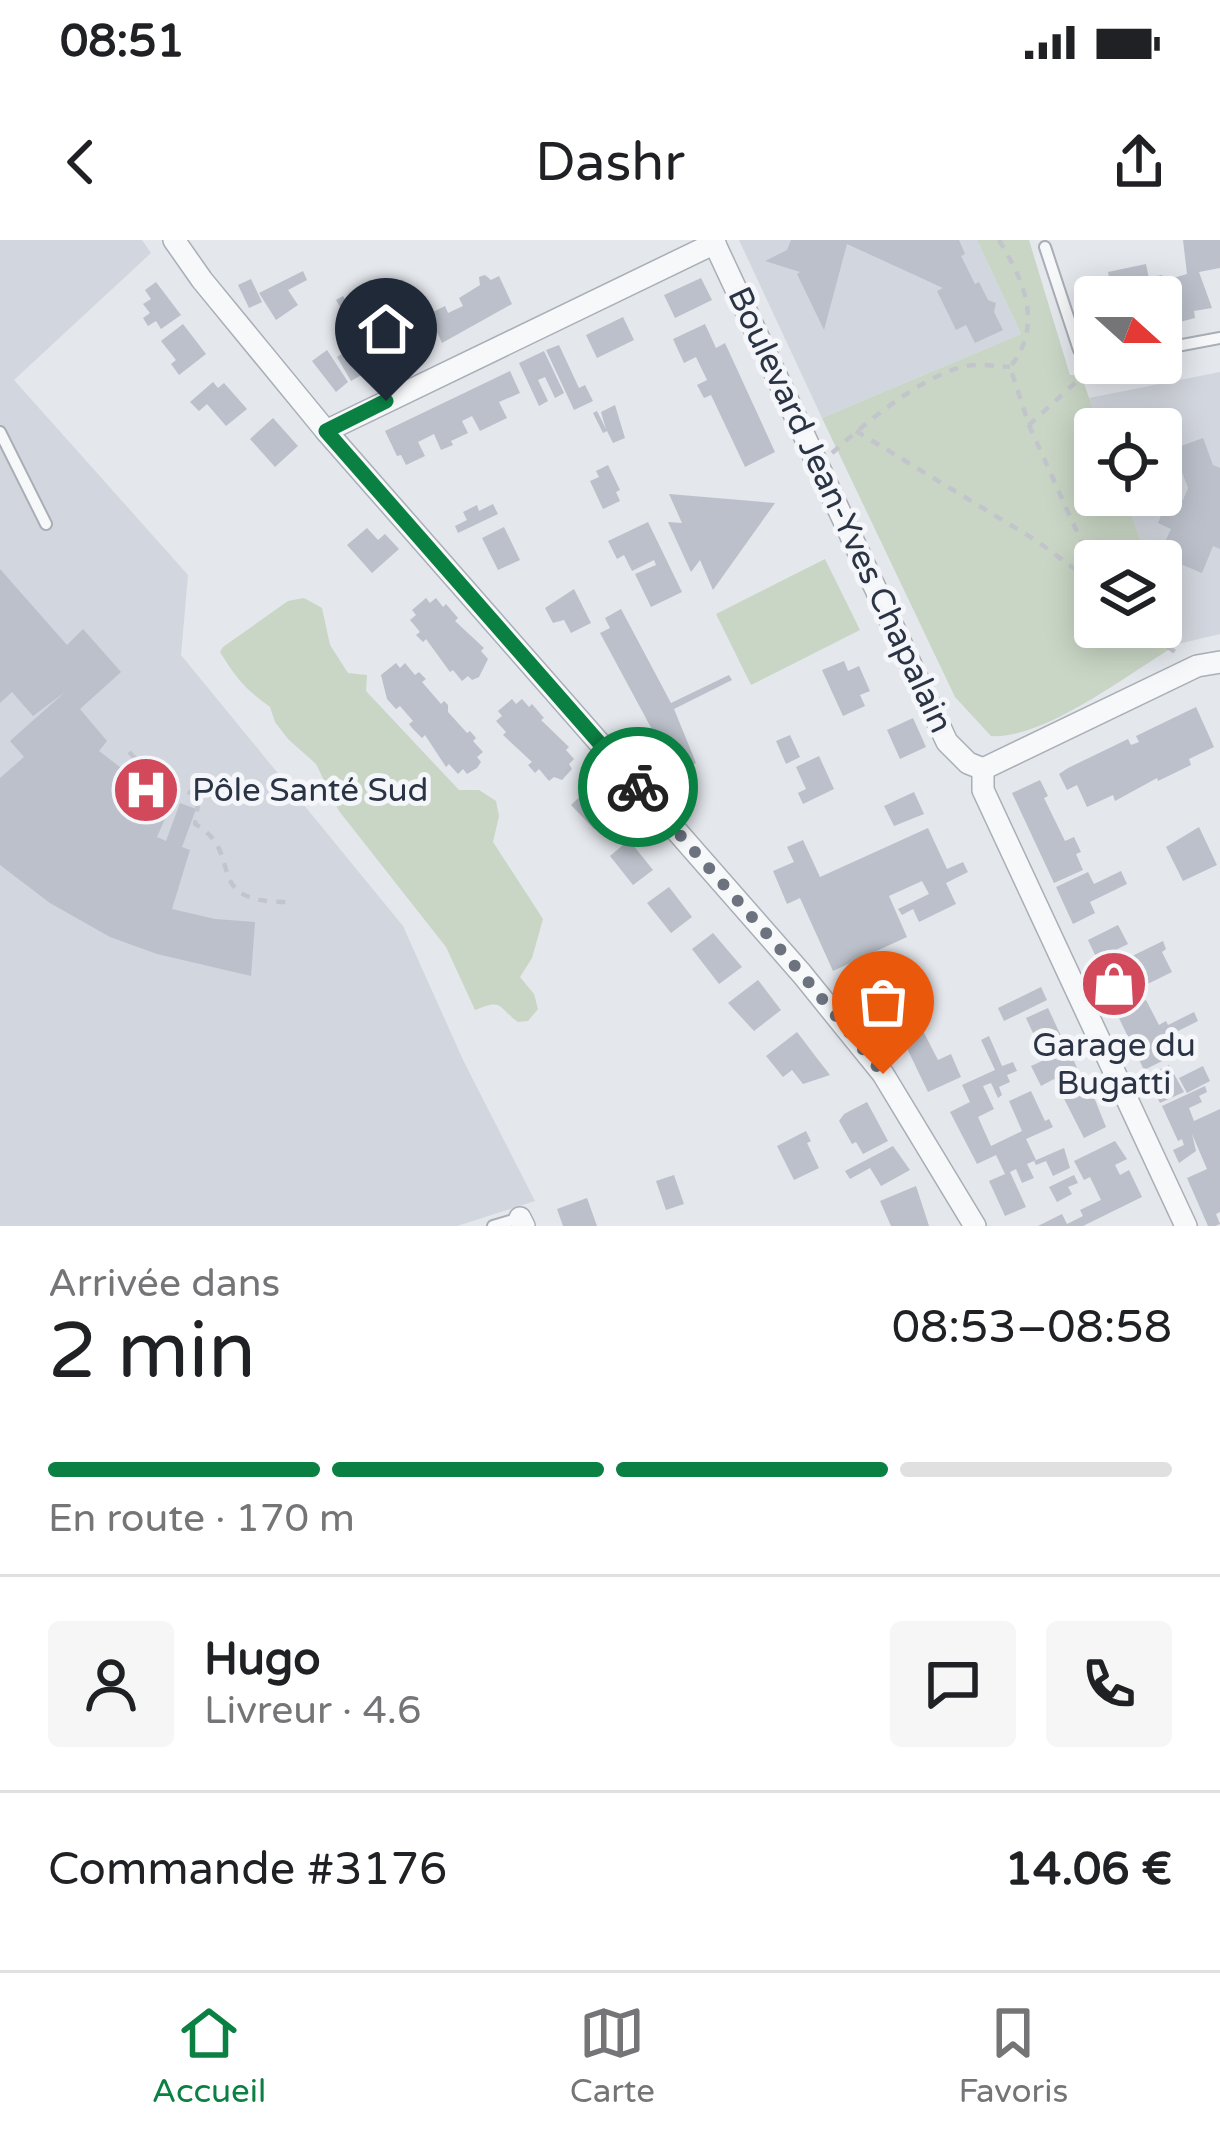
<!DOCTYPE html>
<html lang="fr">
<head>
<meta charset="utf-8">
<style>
  :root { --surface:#fff; --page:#f6f6f6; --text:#202124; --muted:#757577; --line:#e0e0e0; --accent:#0b8043 }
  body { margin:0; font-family:"Varela Round",sans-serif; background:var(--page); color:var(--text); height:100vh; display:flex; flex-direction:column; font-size:45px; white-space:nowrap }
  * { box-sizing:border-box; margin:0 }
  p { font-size:39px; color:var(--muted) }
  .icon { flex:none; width:66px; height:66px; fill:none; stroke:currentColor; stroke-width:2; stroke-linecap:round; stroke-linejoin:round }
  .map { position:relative; height:986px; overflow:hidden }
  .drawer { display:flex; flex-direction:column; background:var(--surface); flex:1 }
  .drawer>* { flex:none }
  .needle { width:78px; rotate:111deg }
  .buttons { position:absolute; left:1074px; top:36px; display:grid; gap:24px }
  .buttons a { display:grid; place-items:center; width:108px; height:108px; border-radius:12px; background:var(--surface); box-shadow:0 6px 30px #0003; font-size:60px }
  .pin { position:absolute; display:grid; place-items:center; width:102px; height:102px; color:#fff; margin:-123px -51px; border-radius:50% 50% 50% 0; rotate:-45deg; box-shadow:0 0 12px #0007 }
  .pin .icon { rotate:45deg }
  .courier { position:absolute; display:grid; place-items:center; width:120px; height:120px; margin:-60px; border:9px solid #0b8043; border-radius:50%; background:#fff; color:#222; box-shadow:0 3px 15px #0007 }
  .headline em { font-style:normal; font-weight:600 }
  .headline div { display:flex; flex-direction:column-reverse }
  .headline { display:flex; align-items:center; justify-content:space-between; height:204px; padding:0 48px }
  h1 { font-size:78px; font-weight:600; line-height:90px }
  .bar { display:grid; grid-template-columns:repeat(4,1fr); gap:18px 12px; align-content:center; height:144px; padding:0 48px }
  .bar i { height:15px; border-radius:9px; background:var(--line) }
  .bar .active { background:var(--accent) }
  .bar p { grid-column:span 4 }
  .line { display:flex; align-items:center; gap:30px; padding:0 48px; border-top:3px solid var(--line) }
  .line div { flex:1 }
  .round { display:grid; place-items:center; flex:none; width:126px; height:126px; border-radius:12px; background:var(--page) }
  .status { display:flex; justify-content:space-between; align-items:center; height:84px; padding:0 60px; background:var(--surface); direction:ltr }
  .status svg { height:33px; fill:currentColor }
  header { display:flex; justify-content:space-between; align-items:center; height:156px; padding:0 48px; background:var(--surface); font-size:54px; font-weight:600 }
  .tabs { display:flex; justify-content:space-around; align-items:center; height:168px; border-top:3px solid var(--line); background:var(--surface); font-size:33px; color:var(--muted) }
  .tabs a { display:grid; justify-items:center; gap:6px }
  .tabs .active { color:var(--accent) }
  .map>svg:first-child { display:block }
</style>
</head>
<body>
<div class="status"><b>08:51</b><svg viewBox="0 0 49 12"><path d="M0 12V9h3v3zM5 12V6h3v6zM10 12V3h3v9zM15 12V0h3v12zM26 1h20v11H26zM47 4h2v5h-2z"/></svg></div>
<header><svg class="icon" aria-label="back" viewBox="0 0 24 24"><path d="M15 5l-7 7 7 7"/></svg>Dashr<svg class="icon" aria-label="share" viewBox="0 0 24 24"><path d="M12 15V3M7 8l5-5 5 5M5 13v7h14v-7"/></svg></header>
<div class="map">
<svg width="1220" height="986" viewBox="0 0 1220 986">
  <rect width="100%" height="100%" fill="#e4e7ec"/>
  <g fill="#d2d6de">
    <polygon points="0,0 142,0 151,13 14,140 188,335 181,415 403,686 464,822 535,961 457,986 0,986"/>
    <polygon points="739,0 977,0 1021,94 822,178"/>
    <polygon points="1220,132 1220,394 1178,404 1161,357 1161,321 1148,321 1124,255 1161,255 1161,189 1100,189 1089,158"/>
  </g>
  <g fill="#c9d6c5">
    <path d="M 977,0 L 1029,0 L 1070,135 L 1081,135 L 1100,189 L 1095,189 L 1095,255 L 1124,255 L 1148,321 L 1095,321 L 1095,387 L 1161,387 L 1161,357 L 1178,404 C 1131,432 1044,500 991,496 L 955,457 L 822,178 L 1021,94 Z"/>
    <polygon points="825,319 860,390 751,445 716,374"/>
    <path d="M 304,358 L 322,368 L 330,405 L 348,433 L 367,435 L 366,451 L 459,550 L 479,550 L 496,561 L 499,576 L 493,602 L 543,679 L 532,718 L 520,737 L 534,754 L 538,769 L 528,781 L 518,782 C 497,767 504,758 475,770 L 446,707 L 339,571 L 316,524 L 288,499 L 275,482 L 270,467 C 244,448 237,439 220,412 L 223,407 L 288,361 Z"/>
  </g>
  <g fill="#bbc0ca">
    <polygon points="791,0 959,0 965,14 961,16 975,44 979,42 988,60 996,63 994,72 1003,90 975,103 966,85 956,90 937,51 943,48 847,4 824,90 797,34 800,32 765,21 787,10"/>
    <polygon points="1183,0 1220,0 1220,28 1199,32 1212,68 1194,71 1195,78 1161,87 1161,57 1086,57 1111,50 1108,32 1146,24 1150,44 1152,37 1162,35 1163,41 1187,34"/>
    <polygon points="303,31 307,40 288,50 298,65 276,80 259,53"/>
    <polygon points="485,35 491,40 499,36 512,64 442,103 429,74 445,66 448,73 463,66 459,58 480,45 479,37"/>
    <polygon points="701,38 712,60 675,78 664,55"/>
    <polygon points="251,39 262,62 249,68 238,45"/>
    <polygon points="156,42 181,75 161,89 156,81 148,86 143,78 150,73 143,64 151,59 145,50"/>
    <polygon points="417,52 420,58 425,56 431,69 418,75 433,107 389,128 373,94 387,86 381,74 390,67 401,91 411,87 399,62"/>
    <polygon points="343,56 368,97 361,102 375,127 351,141 337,117 348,110 343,100 355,93 336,60"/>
    <polygon points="623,77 634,100 597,118 586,95"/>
    <polygon points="183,84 206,114 179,135 171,124 176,120 161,101"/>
    <polygon points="705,84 716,108 725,103 775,212 745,227 711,155 704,158 697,145 707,140 696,117 684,123 673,99"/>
    <polygon points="559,105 579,148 585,145 593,161 574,170 546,110"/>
    <polygon points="327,110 348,142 336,152 312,121"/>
    <polygon points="544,111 564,153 555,158 545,137 538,140 548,161 539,166 519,123"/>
    <polygon points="510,131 520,153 499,162 507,178 480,191 472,176 462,181 468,193 451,201 453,205 441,210 434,194 418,202 425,216 406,225 401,215 397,216 385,191"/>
    <polygon points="213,142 218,148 224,143 247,169 226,186 207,164 199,171 190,162"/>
    <polygon points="615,165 625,198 613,203 607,191 603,193 593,173 597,171 606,189 601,172"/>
    <polygon points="273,178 298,206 275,227 250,199"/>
    <polygon points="1203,198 1213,225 1220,228 1220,309 1213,306 1202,333 1173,321 1178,307 1165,302 1171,289 1158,283 1170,254 1183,260 1188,248 1173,209"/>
    <polygon points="608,225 620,250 616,252 620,261 603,269 590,241 599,237 596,231"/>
    <polygon points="669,254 775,263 713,350 700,320 691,332 668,282 682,283"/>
    <polygon points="493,264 498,274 458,293 455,286 467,280 463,272 477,265 479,271"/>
    <polygon points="648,282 682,352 651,367 635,334 656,325 654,320 632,331 624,315 617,319 608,301"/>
    <polygon points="504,287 520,320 498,330 482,298"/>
    <polygon points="367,288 378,300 385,294 399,309 372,333 347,305"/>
    <polygon points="0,329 67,405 83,389 121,432 80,469 107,501 99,511 137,540 173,561 157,597 166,601 180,563 196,569 182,607 190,610 172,669 215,679 255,682 251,736 157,714 110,697 50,663 0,625 0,538 24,517 10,501 65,452 33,476 12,452 0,463"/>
    <polygon points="574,349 591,383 571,393 564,380 553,383 545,368"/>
    <polygon points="426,358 430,363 436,358 443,367 446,364 458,378 455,381 484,408 481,411 488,419 479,437 472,440 468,436 462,441 453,430 450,432 426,399 423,402 416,395 420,392 410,380 416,375 412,370"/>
    <polygon points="621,369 671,463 729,435 732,440 674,469 696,523 676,534 600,393 610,388 605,378"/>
    <polygon points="844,421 848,431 859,426 870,451 860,455 865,466 843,476 822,430"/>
    <polygon points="396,423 400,428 405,423 415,435 419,432 426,439 422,442 441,464 444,461 448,465 448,472 467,493 470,491 476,498 473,501 483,512 477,517 481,522 477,528 467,534 463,529 458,534 449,524 446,527 425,495 422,498 412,488 409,484 413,481 400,466 396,469 387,459 381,435"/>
    <polygon points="512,459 516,464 522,459 529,467 532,464 544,478 541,480 569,507 566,510 574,519 569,524 572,529 562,540 554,537 549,541 539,529 535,533 528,525 532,522 503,495 506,492 496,481 502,476 498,471"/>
    <polygon points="1196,467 1214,507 1189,519 1191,525 1158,541 1157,538 1115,561 1113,555 1087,567 1077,545 1067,550 1059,534 1068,528 1128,499 1131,505 1139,502 1136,496"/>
    <polygon points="913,478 926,507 900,519 887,490"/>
    <polygon points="790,495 800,517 786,524 776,501"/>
    <polygon points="819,516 834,549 803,564 798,553 806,549 796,527"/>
    <polygon points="1040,540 1048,556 1044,558 1065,601 1074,597 1081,612 1076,614 1083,630 1054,643 1012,553"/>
    <polygon points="590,547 612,572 594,589 571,565"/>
    <polygon points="914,552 924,574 894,586 884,566"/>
    <polygon points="1199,587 1217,625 1183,641 1166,607"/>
    <polygon points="928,588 947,629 963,622 968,632 946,643 956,664 919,682 913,669 902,675 898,669 929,654 922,641 889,656 907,697 833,731 800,658 787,664 773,631 794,622 787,607 803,600 820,637"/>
    <polygon points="629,600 653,630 633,645 610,616"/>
    <polygon points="1121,631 1127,644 1090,662 1095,673 1073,684 1056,647 1088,632 1094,644"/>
    <polygon points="669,647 692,677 671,693 647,663"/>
    <polygon points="1118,685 1128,704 1097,719 1088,700"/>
    <polygon points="713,693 742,727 719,744 692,709"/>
    <polygon points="1163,701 1166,709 1162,712 1172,732 1111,762 1097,733"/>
    <polygon points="758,740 781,770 754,791 728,763"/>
    <polygon points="1041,747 1047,760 1004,781 998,768"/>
    <polygon points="1146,760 1159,785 1166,781 1168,785 1194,772 1198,781 1164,798 1168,808 1191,796 1195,805 1144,830 1117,774"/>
    <polygon points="1048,768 1062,798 1040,808 1026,778"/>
    <polygon points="923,791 938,820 951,814 961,837 928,852 903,800"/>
    <polygon points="797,792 816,817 830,835 803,844 792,830 783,837 766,816"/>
    <polygon points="989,796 1002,826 1013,822 1017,831 1007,835 1010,842 999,847 1002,855 998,858 991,843 983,846 994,869 978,877 991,906 1022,891 1009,861 1031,851 1045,881 1049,879 1053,887 1026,899 1036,920 1027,924 1034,938 1022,943 1016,929 1010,932 1026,967 1005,976 989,941 1005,934 996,915 977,924 950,872 970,862 962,845 995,830 981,800"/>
    <polygon points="1071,814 1077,828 1071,832 1074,840 1085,835 1106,887 1084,898 1054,839 1041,846 1031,826 1055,815 1057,820"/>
    <polygon points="1169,825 1184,852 1160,863 1147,836"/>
    <polygon points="1203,826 1210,841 1187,853 1179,838"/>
    <polygon points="1205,846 1207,852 1199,856 1202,862 1189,868 1194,881 1220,869 1220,972 1216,974 1220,984 1215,986 1208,986 1187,938 1207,929 1192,894 1196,911 1179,923 1173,910 1184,905 1182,899 1178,901 1162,866"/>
    <polygon points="867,862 888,901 863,914 856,902 852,904 839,881 844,874"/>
    <polygon points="806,891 811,901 807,903 819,928 794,940 777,906"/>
    <polygon points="1115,901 1127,919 1115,925 1120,935 1129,930 1142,957 1083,986 1038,986 1062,974 1067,984 1083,976 1080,970 1101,960 1090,937 1084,940 1074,921"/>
    <polygon points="893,906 910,930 881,946 870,928 850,939 845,931"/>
    <polygon points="1064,908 1070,928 1053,936 1046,921 1036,925 1034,921"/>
    <polygon points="674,935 684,964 666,970 656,941"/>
    <polygon points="1074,935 1078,943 1068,947 1072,954 1057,962 1049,947"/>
    <polygon points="916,946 929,986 891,986 880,961"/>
    <polygon points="587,958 597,986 563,986 557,969"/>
  </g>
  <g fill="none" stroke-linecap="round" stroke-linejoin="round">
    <g stroke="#a9aeb7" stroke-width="14">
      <g id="lane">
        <polyline points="1045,7 1079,110 1095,115"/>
        <polyline points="1161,109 1220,98"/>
        <polyline points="0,192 46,284"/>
        <polyline points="493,986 520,978"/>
      </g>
    </g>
    <g stroke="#a9aeb7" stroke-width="24">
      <g id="street">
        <polyline points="174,0 202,40 326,191 802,734 883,834 975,986"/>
        <polyline points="713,0 947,502 968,523 983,529"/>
        <polyline points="326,191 715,3"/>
        <polyline points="983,529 983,550 1186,986"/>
        <polyline points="983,529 1197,426 1220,422"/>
        <polyline points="520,978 524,986"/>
      </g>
    </g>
    <g stroke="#c2c5cb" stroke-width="4.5" stroke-dasharray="9 9" stroke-linecap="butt">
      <path d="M 999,0 C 1024,41 1044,85 1010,127 L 1029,185 L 1089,130"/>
      <polyline points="1029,185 1095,332"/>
      <polyline points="856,191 1037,301 1095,344"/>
      <path d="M 832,213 C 868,181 915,141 961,127 C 977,123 994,126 1010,127"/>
      <polyline points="1137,387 1177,413"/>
      <path d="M 129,512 L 152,535 L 199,557 L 195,584 C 248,614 197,664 292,662"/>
    </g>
    <use href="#lane" stroke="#f7f8fa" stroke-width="10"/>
    <use href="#street" stroke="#f7f8fa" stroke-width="21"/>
  </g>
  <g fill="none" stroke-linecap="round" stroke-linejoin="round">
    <polyline stroke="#6c737f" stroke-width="12" stroke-dasharray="0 21.6" points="638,547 802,734 883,834"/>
    <polyline stroke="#0b8043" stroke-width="15" points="386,161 326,191 638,547"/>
  </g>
  <defs>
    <g id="hospital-disc" transform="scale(3.45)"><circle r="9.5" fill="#d1495b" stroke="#f4f6f9"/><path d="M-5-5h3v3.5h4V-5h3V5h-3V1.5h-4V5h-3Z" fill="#fff"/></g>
    <g id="shop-disc" transform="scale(3.45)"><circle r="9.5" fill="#d1495b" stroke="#f4f6f9"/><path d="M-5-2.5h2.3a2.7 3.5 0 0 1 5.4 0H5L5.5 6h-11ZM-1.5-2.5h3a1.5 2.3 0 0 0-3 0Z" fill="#fff"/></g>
  </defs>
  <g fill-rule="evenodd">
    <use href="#hospital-disc" x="146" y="550"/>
    <use href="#shop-disc" x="1114" y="744"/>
  </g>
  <g text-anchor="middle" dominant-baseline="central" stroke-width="10" stroke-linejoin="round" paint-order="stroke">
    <g font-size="33" fill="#2b3445" stroke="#f4f6f9">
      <text transform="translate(840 270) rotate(65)">Boulevard Jean-Yves Chapalain</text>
    </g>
    <g font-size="33" fill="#2b3445" stroke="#f4f6f9" text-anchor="start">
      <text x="192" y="550">Pôle Santé Sud</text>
      <text x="1114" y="805" text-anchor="middle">Garage du<tspan x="1114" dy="38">Bugatti</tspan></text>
    </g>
  </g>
</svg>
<div class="buttons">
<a><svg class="needle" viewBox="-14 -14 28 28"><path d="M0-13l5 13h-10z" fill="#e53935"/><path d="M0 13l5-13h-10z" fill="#757577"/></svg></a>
<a><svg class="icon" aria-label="locate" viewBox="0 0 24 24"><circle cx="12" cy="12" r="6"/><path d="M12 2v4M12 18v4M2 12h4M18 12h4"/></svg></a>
<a><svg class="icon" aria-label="layers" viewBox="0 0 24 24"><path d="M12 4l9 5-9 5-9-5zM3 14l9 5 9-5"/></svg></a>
</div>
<div class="pin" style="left:883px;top:834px;background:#ea580c"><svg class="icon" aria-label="bag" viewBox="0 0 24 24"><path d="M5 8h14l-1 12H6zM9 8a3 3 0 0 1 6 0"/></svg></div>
<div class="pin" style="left:386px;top:161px;background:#1f2937"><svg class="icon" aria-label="home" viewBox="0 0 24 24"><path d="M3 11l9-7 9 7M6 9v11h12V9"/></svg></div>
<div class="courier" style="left:638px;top:547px"><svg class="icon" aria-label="bike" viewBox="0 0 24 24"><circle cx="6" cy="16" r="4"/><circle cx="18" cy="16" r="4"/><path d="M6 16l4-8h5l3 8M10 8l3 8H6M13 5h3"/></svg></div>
</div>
<section class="drawer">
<div class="headline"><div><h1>2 min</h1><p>Arrivée dans</p></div><em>08:53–08:58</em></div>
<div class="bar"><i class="active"></i><i class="active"></i><i class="active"></i><i></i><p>En route · 170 m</p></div>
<div class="line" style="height:216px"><a class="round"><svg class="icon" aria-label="person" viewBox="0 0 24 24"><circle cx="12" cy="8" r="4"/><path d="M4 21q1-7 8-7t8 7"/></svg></a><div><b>Hugo</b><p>Livreur · 4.6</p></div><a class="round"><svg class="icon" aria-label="chat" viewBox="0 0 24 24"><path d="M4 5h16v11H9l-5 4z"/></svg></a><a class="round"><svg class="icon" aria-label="phone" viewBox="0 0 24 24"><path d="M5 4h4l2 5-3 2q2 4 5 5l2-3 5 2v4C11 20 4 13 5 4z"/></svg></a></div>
<div class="line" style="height:156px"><div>Commande #3176</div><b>14.06 €</b></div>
</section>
<nav class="tabs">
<a class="active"><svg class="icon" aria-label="home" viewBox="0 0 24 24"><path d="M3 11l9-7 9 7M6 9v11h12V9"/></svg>Accueil</a>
<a><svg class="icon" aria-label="map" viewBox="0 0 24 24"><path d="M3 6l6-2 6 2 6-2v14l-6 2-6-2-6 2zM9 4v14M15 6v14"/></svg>Carte</a>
<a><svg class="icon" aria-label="saved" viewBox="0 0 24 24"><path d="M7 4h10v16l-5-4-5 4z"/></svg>Favoris</a>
</nav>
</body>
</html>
